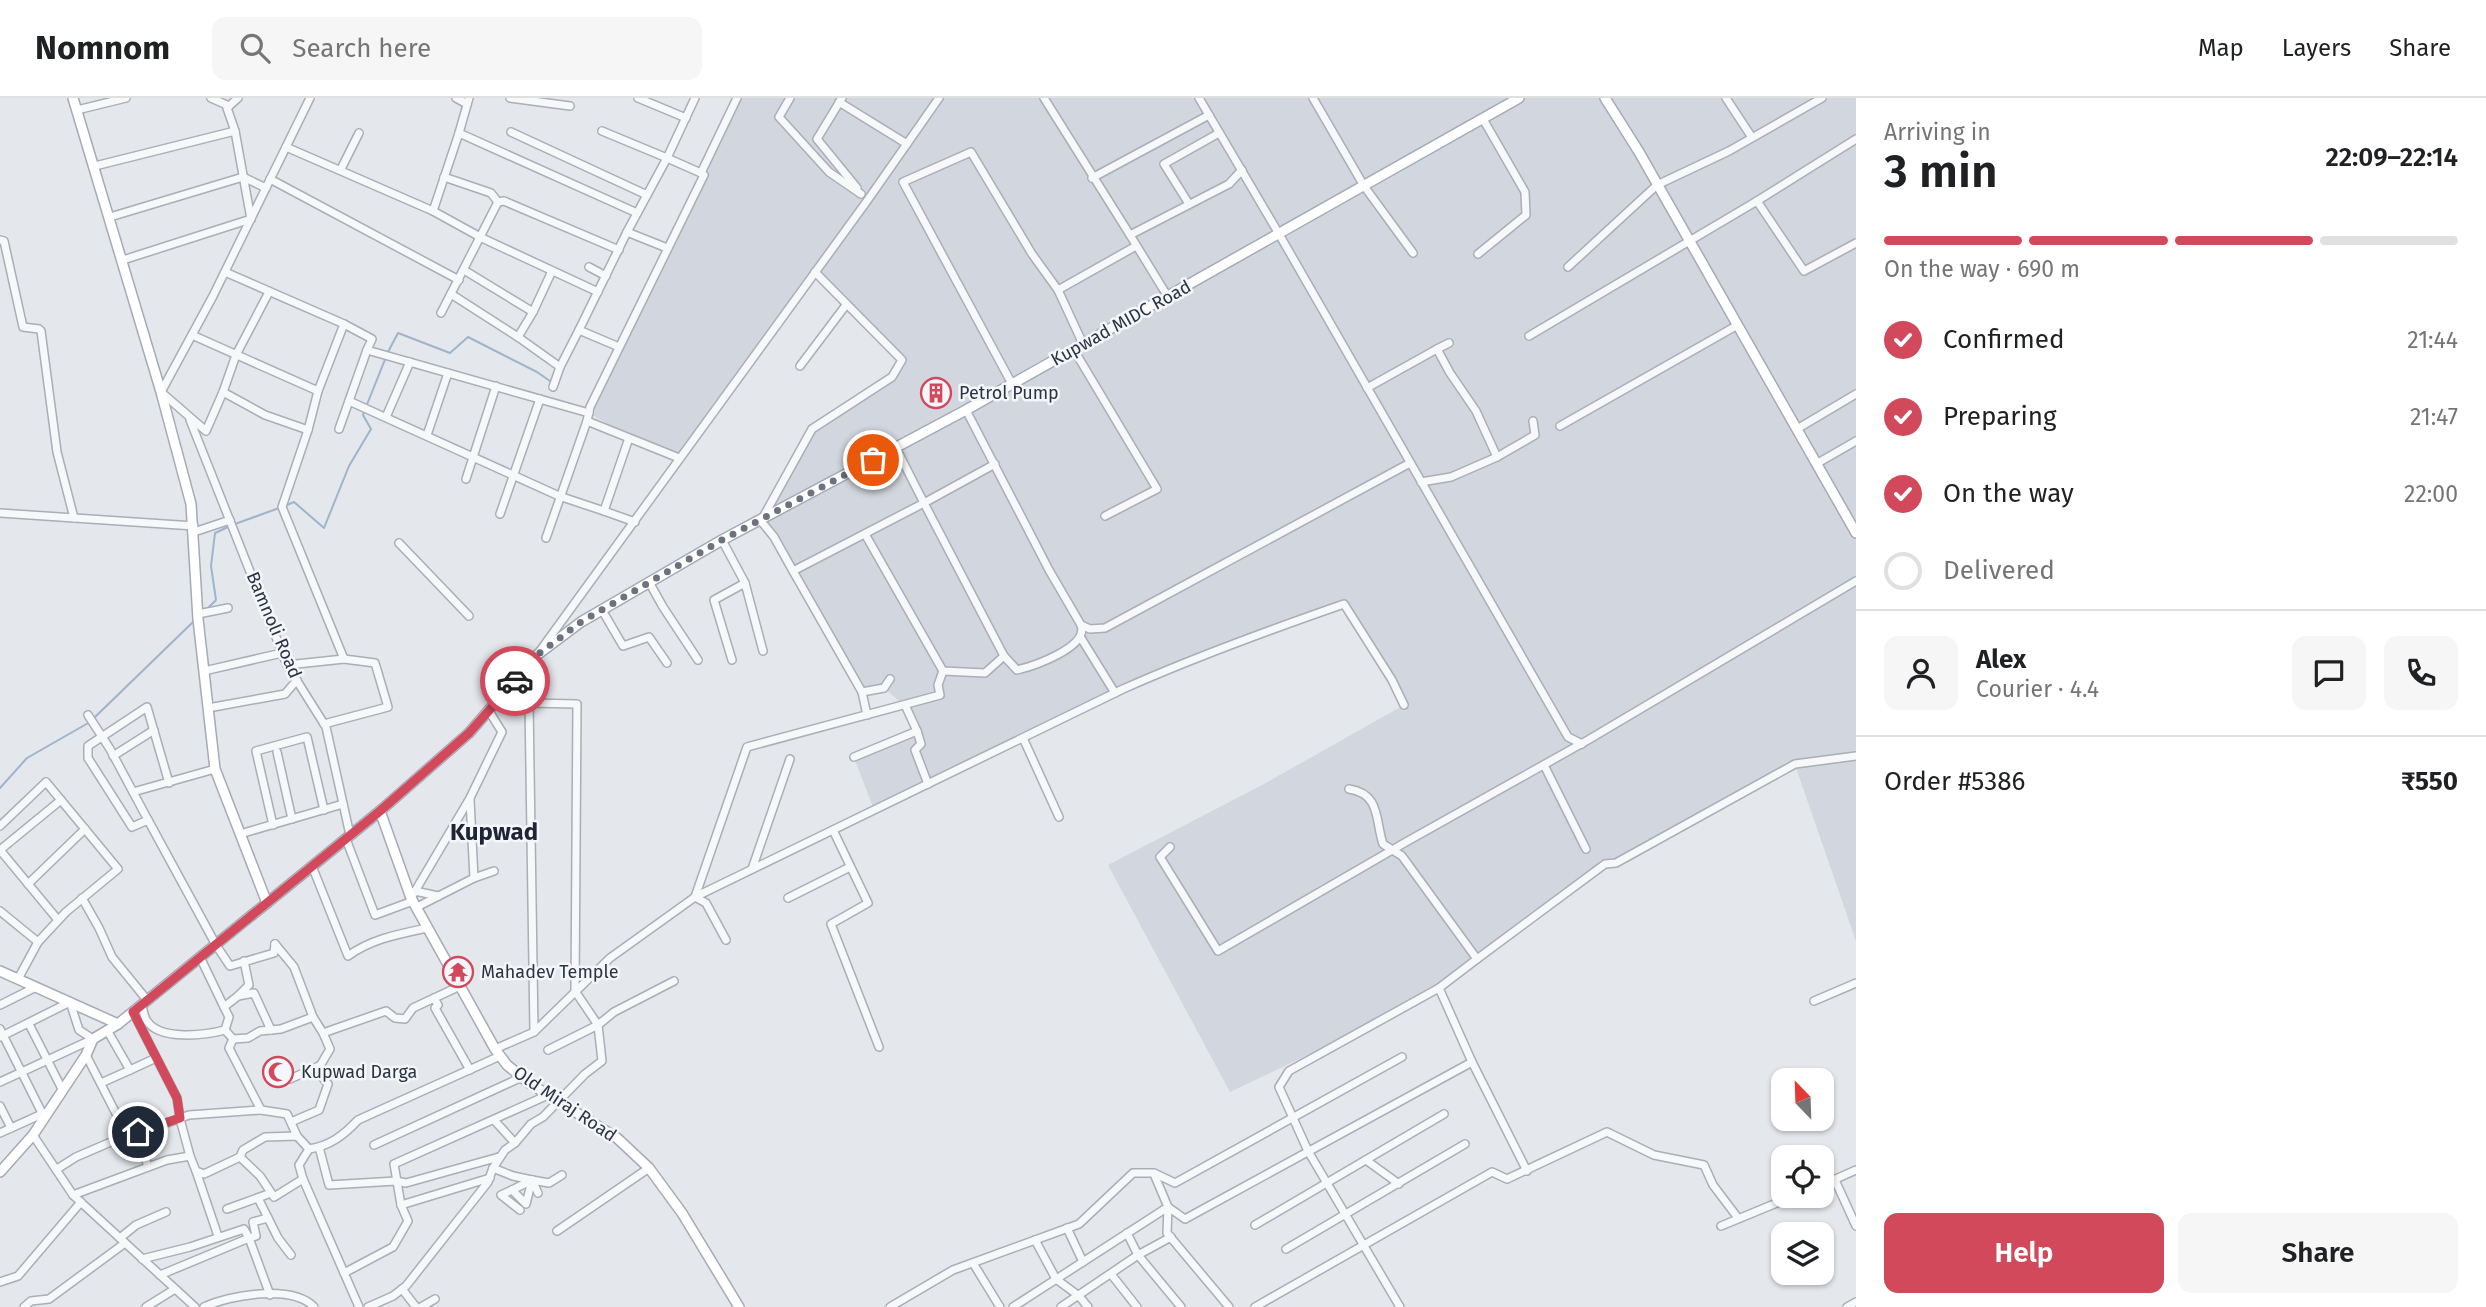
<!DOCTYPE html>
<html lang="en">
<head>
<meta charset="utf-8">
<style>
  :root { --surface:#fff; --page:#f6f6f6; --text:#202124; --muted:#757577; --line:#e0e0e0; --accent:#d1495b }
  body { margin:0; font-family:"Fira Sans",sans-serif; background:var(--page); color:var(--text); height:100vh; display:flex; flex-direction:column; font-size:26px; white-space:nowrap }
  * { box-sizing:border-box; margin:0 }
  p { font-size:23px; color:var(--muted) }
  .icon { flex:none; width:38px; height:38px; fill:none; stroke:currentColor; stroke-width:2; stroke-linecap:round; stroke-linejoin:round }
  .map { position:relative; flex:1; overflow:hidden }
  .sheet { display:flex; flex-direction:column; background:var(--surface); width:630px }
  .sheet>* { flex:none }
  .needle { width:46px; rotate:337deg }
  .tools { position:absolute; left:1771px; top:970px; display:grid; gap:14px }
  .tools a { display:grid; place-items:center; width:63px; height:63px; border-radius:14px; background:var(--surface); box-shadow:0 2px 5px #0004; font-size:35px }
  .pin { position:absolute; display:grid; place-items:center; width:60px; height:60px; color:#fff; margin:-30px; border:4px solid #fff; border-radius:50%; box-shadow:0 2px 7px #0007 }
  .courier { position:absolute; display:grid; place-items:center; width:70px; height:70px; margin:-35px; border:5px solid #d1495b; border-radius:50%; background:#fff; color:#222; box-shadow:0 2px 9px #0007 }
  .summary em { font-style:normal; font-weight:600 }
  .summary div { display:flex; flex-direction:column-reverse }
  .summary { display:flex; align-items:center; justify-content:space-between; height:119px; padding:0 28px }
  h1 { font-size:46px; font-weight:600; line-height:52px }
  .bar { display:grid; grid-template-columns:repeat(4,1fr); gap:10px 7px; align-content:center; height:84px; padding:0 28px }
  .bar i { height:9px; border-radius:5px; background:var(--line) }
  .bar .current { background:var(--accent) }
  .bar p { grid-column:span 4 }
  .line { display:flex; align-items:center; gap:18px; padding:0 28px; border-top:2px solid var(--line) }
  .line div { flex:1 }
  .round { display:grid; place-items:center; flex:none; width:74px; height:74px; border-radius:14px; background:var(--page) }
  ol { padding:0 28px; list-style:none }
  li { display:flex; align-items:center; gap:21px; height:77px }
  li p { margin-inline-start:auto }
  li .icon { padding:7px; border-radius:50%; background:var(--accent); color:#fff; stroke-width:4 }
  li:last-child { color:var(--muted) }
  li i { width:38px; height:38px; border:4px solid var(--line); border-radius:50% }
  .cta { display:flex; gap:14px; margin-top:auto; padding:14px 28px }
  .cta a { flex:1; height:80px; border-radius:14px; background:var(--accent); color:#fff; font-size:28px; font-weight:600; line-height:80px; text-align:center }
  .cta a+a { background:var(--page); color:var(--text) }
  header { display:flex; align-items:center; gap:42px; box-sizing:border-box; height:98px; padding:0 35px; background:var(--surface); border-bottom:2px solid var(--line) }
  header strong { font-size:33px }
  nav { display:flex; gap:38px; margin-inline-start:auto; font-size:24px }
  .search { width:490px; height:63px; background:var(--page); display:flex; align-items:center; gap:18px; box-sizing:border-box; padding:0 24px; border-radius:14px; color:var(--muted); font-size:26px }
  main { display:flex; flex:1; min-height:0 }
  .map>svg:first-child { display:block }
</style>
</head>
<body>
<header>
<strong>Nomnom</strong>
<div class="search"><svg class="icon" aria-label="search" viewBox="0 0 24 24"><circle cx="10" cy="10" r="6"/><path d="M15 15l6 6"/></svg>Search here</div>
<nav><a>Map</a><a>Layers</a><a>Share</a></nav>
</header>
<main>
<div class="map">
<svg width="1856" height="1209" viewBox="0 0 1856 1209">
  <rect width="100%" height="100%" fill="#e4e7ec"/>
  <polygon fill="#d2d6de" points="741,0 1856,0 1856,843 1795,667 1616,765 1605,766 1477,861 1398,914 1230,994 1108,767 1264,686 1404,607 1344,506 1115,595 874,712 854,659 916,634 906,609 884,590 862,594 761,423 812,331 869,296 896,271 902,261 815,179 679,360 638,344 589,315 705,79"/>
  <g fill="none" stroke-linecap="round" stroke-linejoin="round">
    <g stroke="#9fb4cc" stroke-width="2">
      <polyline points="388,254 398,235 450,255 468,239 537,274 550,283"/>
      <polyline points="366,309 386,259"/>
      <polyline points="287,407 294,404 324,430 349,368 371,331 363,317 364,314"/>
      <polyline points="235,426 279,410"/>
      <polyline points="207,511 216,502 211,468 215,435 230,428"/>
      <polyline points="94,620 193,524"/>
      <polyline points="0,690 27,660 90,624"/>
    </g>
    <g stroke="#a9aeb7" stroke-width="10">
      <g id="minor">
        <polyline points="211,0 229,8"/>
        <polyline points="456,0 467,6"/>
        <polyline points="469,0 459,35 637,115"/>
        <polyline points="510,0 570,8"/>
        <polyline points="638,0 686,20"/>
        <polyline points="695,0 667,60 701,75"/>
        <polyline points="790,0 779,19 829,74 861,96"/>
        <polyline points="842,0 817,41 857,90"/>
        <polyline points="1044,0 1130,137"/>
        <polyline points="1199,0 1209,17"/>
        <polyline points="1313,0 1364,88 1413,155"/>
        <polyline points="1726,0 1751,38"/>
        <polyline points="839,4 907,46"/>
        <polyline points="77,12 126,0"/>
        <polyline points="602,33 667,60 627,134 667,150"/>
        <polyline points="511,34 647,97"/>
        <polyline points="459,35 433,113 482,140 598,194"/>
        <polyline points="286,49 433,113"/>
        <polyline points="95,68 235,33"/>
        <polyline points="341,71 359,35"/>
        <polyline points="444,79 491,95 498,104 504,103 619,152"/>
        <polyline points="1092,80 1209,17 1279,136 1568,639 1582,646"/>
        <polyline points="270,81 459,182"/>
        <polyline points="1757,103 1804,173 1856,145"/>
        <polyline points="1189,106 1164,66 1219,35"/>
        <polyline points="110,119 243,79 266,90"/>
        <polyline points="0,142 4,143 23,229 39,231 41,233 57,354 74,420"/>
        <polyline points="1478,156 1526,117 1525,94 1483,21"/>
        <polyline points="123,162 251,121 235,33 227,10 238,0"/>
        <polyline points="589,169 606,178"/>
        <polyline points="1568,169 1657,87 1729,53 1822,0"/>
        <polyline points="464,172 533,214 552,173"/>
        <polyline points="225,174 344,226 372,241 367,252"/>
        <polyline points="815,174 902,262 892,279 812,331 761,423 774,439 793,473 924,405 896,350"/>
        <polyline points="269,194 236,257 223,294 206,333 161,294 213,198 310,0"/>
        <polyline points="451,196 518,239"/>
        <polyline points="1168,199 1130,137 1229,86 1242,72"/>
        <polyline points="533,214 518,239 560,269 553,289"/>
        <polyline points="441,215 498,104"/>
        <polyline points="192,237 318,293 308,332 282,409 344,561 287,567"/>
        <polyline points="1529,238 1757,103 1856,41"/>
        <polyline points="1449,245 1437,251 1450,275 1476,313 1497,359"/>
        <polyline points="1083,246 1058,192 1136,148"/>
        <polyline points="619,249 579,232 627,134"/>
        <polyline points="1074,252 1157,391 1105,418"/>
        <polyline points="800,268 846,207"/>
        <polyline points="560,269 579,232"/>
        <polyline points="1012,286 903,84 971,54 1032,156 1058,192"/>
        <polyline points="1367,290 1437,251"/>
        <polyline points="318,293 344,226"/>
        <polyline points="223,294 265,317 308,332"/>
        <polyline points="349,303 559,398 604,413"/>
        <polyline points="966,312 1049,472 1081,527 1090,531 1105,530 1410,365"/>
        <polyline points="386,319 410,264"/>
        <polyline points="190,322 287,567 326,629 350,737"/>
        <polyline points="1560,328 1736,228"/>
        <polyline points="339,331 367,252 589,315"/>
        <polyline points="1797,331 1856,296"/>
        <polyline points="427,337 448,275"/>
        <polyline points="629,340 604,413 635,424"/>
        <polyline points="679,360 587,323 590,309 704,77 701,75 737,0"/>
        <path d="M 995,366 L 924,405 L 1004,558 L 1017,572 C 1034,568 1089,549 1081,527"/>
        <polyline points="1816,366 1856,343"/>
        <polyline points="466,381 496,288"/>
        <polyline points="1421,384 1451,379 1497,359 1535,337 1533,323"/>
        <polyline points="0,415 194,428"/>
        <polyline points="500,416 540,301"/>
        <polyline points="194,434 230,422"/>
        <polyline points="865,436 943,573 985,575 1004,558"/>
        <polyline points="546,440 587,323"/>
        <polyline points="722,442 745,485"/>
        <polyline points="399,445 469,518"/>
        <polyline points="793,473 862,594 884,590 890,581"/>
        <polyline points="649,484 663,509 698,562"/>
        <polyline points="602,512 623,548 649,539 667,565"/>
        <polyline points="198,516 228,510"/>
        <polyline points="1081,540 1115,595"/>
        <polyline points="732,562 714,502 745,485 763,553"/>
        <polyline points="204,573 282,555"/>
        <polyline points="862,594 867,617"/>
        <polyline points="529,605 577,606 575,893 598,927 614,914 674,883"/>
        <polyline points="208,610 285,596 297,582"/>
        <polyline points="88,617 110,651 148,722"/>
        <polyline points="324,626 388,609 375,565 344,561"/>
        <polyline points="917,633 921,646 915,652 928,686"/>
        <polyline points="1023,640 1059,719"/>
        <polyline points="277,654 292,721"/>
        <polyline points="113,658 154,632"/>
        <polyline points="854,659 917,633 905,607"/>
        <polyline points="1544,667 1586,751"/>
        <polyline points="169,685 147,609 88,648 88,660 132,729 148,722 216,847 230,868 274,855 275,846"/>
        <path d="M 1349,691 C 1381,696 1375,722 1383,746 L 1402,758 L 1477,861 L 1439,890 L 1289,973 L 1279,989 L 1308,1053 L 1400,1209"/>
        <polyline points="133,694 215,671"/>
        <polyline points="273,727 256,653 307,639 324,712"/>
        <polyline points="0,728 46,684 118,771 66,814 38,844 18,881"/>
        <polyline points="833,732 868,805 831,826 879,949"/>
        <polyline points="240,736 343,706"/>
        <polyline points="346,741 375,817 413,803"/>
        <polyline points="1170,749 1160,759 1218,853 1406,744 1588,642 1856,483"/>
        <polyline points="0,752 58,822"/>
        <polyline points="0,752 61,702"/>
        <path d="M 312,768 L 348,858 C 371,841 399,836 427,830"/>
        <polyline points="752,771 790,661"/>
        <polyline points="474,780 494,773"/>
        <polyline points="28,786 85,731"/>
        <polyline points="415,793 438,798"/>
        <polyline points="695,799 747,649 940,597 938,587 943,573"/>
        <polyline points="695,799 706,805 726,842"/>
        <polyline points="82,800 99,830 112,859 147,902"/>
        <polyline points="411,800 470,700 502,634 489,613"/>
        <polyline points="788,800 850,769"/>
        <polyline points="417,809 474,780 470,702"/>
        <polyline points="0,813 38,844"/>
        <polyline points="200,859 224,909 238,898"/>
        <polyline points="1477,861 1605,766 1616,765 1795,666 1856,658"/>
        <polyline points="244,863 249,887 238,898 254,895 271,932"/>
        <polyline points="1439,890 1472,964 1527,1073"/>
        <polyline points="434,900 438,907 435,910 470,972"/>
        <polyline points="1814,903 1856,885"/>
        <polyline points="0,907 36,889"/>
        <path d="M 142,907 C 143,912 144,919 147,923 C 160,943 206,937 225,932"/>
        <polyline points="224,909 229,919 225,932"/>
        <polyline points="133,914 177,1000 180,1021 190,1058"/>
        <polyline points="313,919 323,935"/>
        <polyline points="29,926 62,991"/>
        <polyline points="0,931 44,1019"/>
        <polyline points="225,932 233,941 248,940 260,933 281,931 313,919 294,869 275,846"/>
        <polyline points="534,934 529,605 537,557 867,103 939,0"/>
        <polyline points="0,939 70,904 79,932 93,941"/>
        <path d="M 495,951 L 534,934 L 610,860 L 695,799 L 1123,591 C 1195,559 1269,532 1344,506 L 1392,582 L 1404,607"/>
        <polyline points="86,957 127,1037"/>
        <polyline points="130,972 156,960"/>
        <polyline points="290,981 319,968"/>
        <polyline points="0,984 93,941"/>
        <polyline points="101,985 130,972 107,932"/>
        <polyline points="0,1008 11,1030"/>
        <polyline points="261,1012 287,1016 297,1038"/>
        <polyline points="494,1022 515,1045"/>
        <polyline points="291,1024 319,1012 328,986 317,973 330,951 323,935 386,913 395,920 405,921 413,910 460,888"/>
        <polyline points="138,1034 148,1069"/>
        <polyline points="0,1035 42,1016"/>
        <polyline points="33,1037 73,1097 195,1209"/>
        <polyline points="374,1047 522,979"/>
        <polyline points="319,1049 329,1087 396,1083 406,1085 499,1059"/>
        <polyline points="240,1059 260,1078 274,1099 303,1081 299,1067 309,1051"/>
        <polyline points="1366,1062 1399,1086"/>
        <polyline points="493,1070 513,1078 532,1082 526,1106 512,1092 501,1097 520,1112"/>
        <polyline points="57,1071 76,1059 127,1037 150,1031 189,1017 261,1012 229,950 233,941"/>
        <polyline points="196,1073 218,1138"/>
        <polyline points="1154,1076 1168,1109 1167,1135 1229,1209"/>
        <polyline points="303,1081 359,1209"/>
        <polyline points="1835,1082 1856,1128"/>
        <polyline points="1822,1087 1856,1072"/>
        <polyline points="512,1092 532,1082"/>
        <polyline points="538,1095 532,1082 549,1085 562,1077"/>
        <path d="M 73,1097 L 167,1062 L 190,1058 L 196,1073 L 204,1076 L 240,1059 L 243,1052 L 265,1039 L 297,1038 L 309,1051 C 330,1048 344,1037 358,1022 L 500,958"/>
        <polyline points="258,1100 278,1140 291,1157"/>
        <polyline points="401,1107 394,1066 548,997"/>
        <polyline points="227,1111 271,1095"/>
        <polyline points="1255,1127 1444,1016"/>
        <polyline points="1721,1128 1796,1097"/>
        <polyline points="1067,1130 1083,1164"/>
        <polyline points="557,1133 649,1070"/>
        <polyline points="1127,1135 1138,1157 1171,1139"/>
        <polyline points="120,1140 136,1127 166,1114"/>
        <polyline points="1035,1142 1056,1181 1079,1198 1088,1209"/>
        <polyline points="1286,1151 1465,1046"/>
        <polyline points="142,1161 190,1149 244,1131 249,1140 256,1138 253,1124 268,1120"/>
        <polyline points="973,1165 1000,1209"/>
        <polyline points="344,1175 393,1149 408,1123 401,1107 490,1080"/>
        <polyline points="1111,1176 1137,1209"/>
        <polyline points="160,1177 249,1140 270,1197"/>
        <polyline points="0,1184 18,1178 81,1104"/>
        <polyline points="402,1191 416,1209"/>
        <polyline points="24,1209 31,1203 49,1201 125,1145"/>
        <polyline points="146,1209 175,1191"/>
        <path d="M 204,1209 C 230,1197 292,1186 314,1209"/>
        <polyline points="368,1209 393,1198 406,1188 488,1084 493,1070 505,1052 515,1045 531,1026 543,1019 585,976 602,963 598,927 548,952"/>
        <polyline points="421,1209 435,1201"/>
        <polyline points="890,1209 953,1172 1079,1126 1133,1075 1154,1075 1175,1085 1402,959"/>
        <polyline points="1013,1209 1168,1109 1185,1121 1472,964"/>
        <polyline points="1061,1209 1138,1157 1181,1209"/>
        <polyline points="1255,1209 1492,1074 1507,1081 1607,1034 1654,1057 1704,1067 1713,1087 1738,1120"/>
        <polyline points="1847,1209 1856,1204"/>
      </g>
    </g>
    <g stroke="#a3abb8" stroke-width="12">
      <g id="major">
        <polyline points="73,0 161,294 191,406 198,521 215,671 267,805"/>
        <polyline points="1605,0 1639,54 1856,435"/>
        <polyline points="380,713 411,800 495,951 507,967 529,985 617,1040 649,1070 682,1115 739,1209"/>
        <polyline points="0,873 118,926"/>
        <polyline points="0,1074 33,1037 86,957 93,941 118,926 380,713 469,635 537,557 581,524 722,442 966,312 1519,0"/>
      </g>
    </g>
    <use href="#minor" stroke="#f7f8fa" stroke-width="7"/>
    <use href="#major" stroke="#fff" stroke-width="9"/>
  </g>
  <g fill="none" stroke-linecap="round" stroke-linejoin="round">
    <polyline stroke="#6c737f" stroke-width="7" stroke-dasharray="0 12.6" points="515,583 537,557 581,524 722,442 873,362"/>
    <polyline stroke="#d1495b" stroke-width="9" points="138,1034 180,1020 177,1000 133,914 380,713 469,635 515,583"/>
  </g>
  <defs>
    <g id="building-ring" transform="scale(1.575)"><circle r="9.5" fill="#f4f6f9" stroke="#d1495b" stroke-width="1.5"/><path d="M-4-6H4V6H1V3H-1V6H-4ZM-2.5-4.3h1.7v1.8h-1.7ZM.8-4.3h1.7v1.8H.8ZM-2.5-1h1.7V.8h-1.7ZM.8-1h1.7V.8H.8Z" fill="#d1495b"/></g>
    <g id="temple-ring" transform="scale(1.575)"><circle r="9.5" fill="#f4f6f9" stroke="#d1495b" stroke-width="1.5"/><path d="M0-6L5-2H3V0L6.5 2.5H4V6H1.5V3h-3V6H-4V2.5H-6.5L-3 0V-2H-5Z" fill="#d1495b"/></g>
    <g id="mosque-ring" transform="scale(1.575)"><circle r="9.5" fill="#f4f6f9" stroke="#d1495b" stroke-width="1.5"/><path d="M3.5-4.9A6 6 0 1 0 3.5 4.9A5 5 0 1 1 3.5-4.9Z" fill="#d1495b"/></g>
  </defs>
  <g fill-rule="evenodd">
    <use href="#building-ring" x="936" y="295"/>
    <use href="#temple-ring" x="458" y="874"/>
    <use href="#mosque-ring" x="278" y="974"/>
  </g>
  <g text-anchor="middle" dominant-baseline="central" stroke-width="5" stroke-linejoin="round" paint-order="stroke">
    <g font-size="18" fill="#2b3445" stroke="#f4f6f9">
      <text transform="translate(1121 225) rotate(-29)">Kupwad MIDC Road</text>
      <text transform="translate(274 527) rotate(67)">Bamnoli Road</text>
      <text transform="translate(565 1006) rotate(34)">Old Miraj Road</text>
    </g>
    <g font-size="18" fill="#2b3445" stroke="#f4f6f9" text-anchor="start">
      <text x="959" y="295">Petrol Pump</text>
      <text x="481" y="874">Mahadev Temple</text>
      <text x="301" y="974">Kupwad Darga</text>
    </g>
    <g font-size="24" font-weight="bold" fill="#1d2536" stroke="#f4f6f9">
      <text x="494" y="734">Kupwad</text>
    </g>
  </g>
</svg>
<div class="tools">
<a><svg class="needle" viewBox="-14 -14 28 28"><path d="M0-13l5 13h-10z" fill="#e53935"/><path d="M0 13l5-13h-10z" fill="#757577"/></svg></a>
<a><svg class="icon" aria-label="locate" viewBox="0 0 24 24"><circle cx="12" cy="12" r="6"/><path d="M12 2v4M12 18v4M2 12h4M18 12h4"/></svg></a>
<a><svg class="icon" aria-label="layers" viewBox="0 0 24 24"><path d="M12 4l9 5-9 5-9-5zM3 14l9 5 9-5"/></svg></a>
</div>
<div class="pin" style="left:873px;top:362px;background:#ea580c"><svg class="icon" aria-label="bag" viewBox="0 0 24 24"><path d="M5 8h14l-1 12H6zM9 8a3 3 0 0 1 6 0"/></svg></div>
<div class="pin" style="left:138px;top:1034px;background:#1f2937"><svg class="icon" aria-label="home" viewBox="0 0 24 24"><path d="M3 11l9-7 9 7M6 9v11h12V9"/></svg></div>
<div class="courier" style="left:515px;top:583px"><svg class="icon" aria-label="car" viewBox="0 0 24 24"><path d="M5 17H2v-5l4-1 3-4h7l3 4 3 1v5h-3M9 17h6M6 11h13"/><circle cx="7" cy="17" r="2"/><circle cx="17" cy="17" r="2"/></svg></div>
</div>
<section class="sheet">
<div class="summary"><div><h1>3 min</h1><p>Arriving in</p></div><em>22:09–22:14</em></div>
<div class="bar"><i class="current"></i><i class="current"></i><i class="current"></i><i></i><p>On the way · 690 m</p></div>
<ol>
<li><svg class="icon" aria-label="check" viewBox="0 0 24 24"><path d="M5 12l5 5 9-10"/></svg>Confirmed<p>21:44</p></li>
<li><svg class="icon" aria-label="check" viewBox="0 0 24 24"><path d="M5 12l5 5 9-10"/></svg>Preparing<p>21:47</p></li>
<li><svg class="icon" aria-label="check" viewBox="0 0 24 24"><path d="M5 12l5 5 9-10"/></svg>On the way<p>22:00</p></li>
<li><i></i>Delivered</li>
</ol>
<div class="line" style="height:126px"><a class="round"><svg class="icon" aria-label="person" viewBox="0 0 24 24"><circle cx="12" cy="8" r="4"/><path d="M4 21q1-7 8-7t8 7"/></svg></a><div><b>Alex</b><p>Courier · 4.4</p></div><a class="round"><svg class="icon" aria-label="chat" viewBox="0 0 24 24"><path d="M4 5h16v11H9l-5 4z"/></svg></a><a class="round"><svg class="icon" aria-label="phone" viewBox="0 0 24 24"><path d="M5 4h4l2 5-3 2q2 4 5 5l2-3 5 2v4C11 20 4 13 5 4z"/></svg></a></div>
<div class="line" style="height:91px"><div>Order #5386</div><b>₹550</b></div>
<div class="cta"><a>Help</a><a>Share</a></div>
</section>
</main>
</body>
</html>
